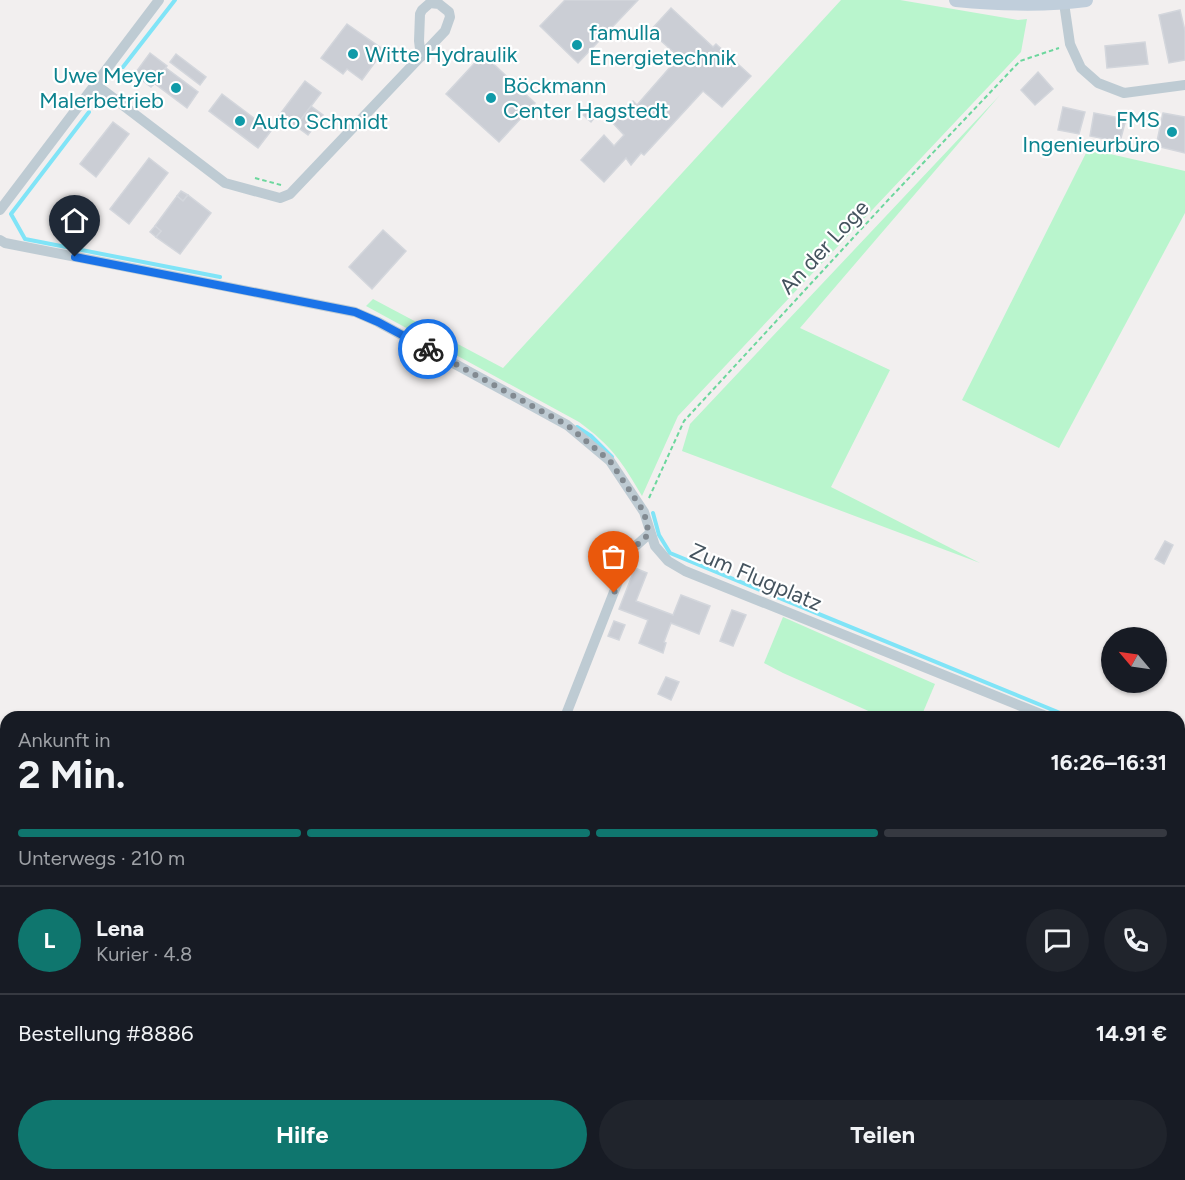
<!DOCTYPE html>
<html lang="de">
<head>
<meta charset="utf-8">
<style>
  :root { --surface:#171b24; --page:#20242c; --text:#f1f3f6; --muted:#9ea1a6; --line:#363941; --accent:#0f766e }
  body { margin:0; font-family:Figtree,sans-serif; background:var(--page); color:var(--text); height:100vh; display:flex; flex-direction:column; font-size:22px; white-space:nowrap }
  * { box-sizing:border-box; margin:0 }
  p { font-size:20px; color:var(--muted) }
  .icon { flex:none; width:33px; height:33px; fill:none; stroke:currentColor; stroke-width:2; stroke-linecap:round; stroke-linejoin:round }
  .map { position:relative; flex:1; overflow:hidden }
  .side { position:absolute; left:0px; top:711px; width:1185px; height:470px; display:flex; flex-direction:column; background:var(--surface); border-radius:18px 18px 0 0; box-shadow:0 2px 4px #0004 }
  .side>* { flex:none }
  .needle { width:39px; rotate:299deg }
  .controls { position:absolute; left:1101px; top:627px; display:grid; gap:12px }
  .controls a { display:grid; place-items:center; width:66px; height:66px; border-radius:50%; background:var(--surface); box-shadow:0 2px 4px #0004; font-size:30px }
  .pin { position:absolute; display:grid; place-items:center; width:51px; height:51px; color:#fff; margin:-62px -26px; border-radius:50% 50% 50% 0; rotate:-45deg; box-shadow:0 0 6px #0007 }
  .pin .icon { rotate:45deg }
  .courier { position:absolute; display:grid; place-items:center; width:60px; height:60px; margin:-30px; border:4px solid #1a73e8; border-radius:50%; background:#fff; color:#222; box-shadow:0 2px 8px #0007 }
  .overview em { font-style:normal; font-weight:700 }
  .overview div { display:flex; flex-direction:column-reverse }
  .overview { display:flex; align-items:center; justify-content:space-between; height:102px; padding:0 18px }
  h1 { font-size:39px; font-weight:700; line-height:45px }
  .bar { display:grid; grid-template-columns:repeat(4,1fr); gap:9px 6px; align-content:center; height:72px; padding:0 18px }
  .bar i { height:8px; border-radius:4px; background:var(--line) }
  .bar .selected { background:var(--accent) }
  .bar p { grid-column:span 4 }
  .line { display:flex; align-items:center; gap:15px; padding:0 18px; border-top:2px solid var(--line) }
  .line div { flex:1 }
  .round { display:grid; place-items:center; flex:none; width:63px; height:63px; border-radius:32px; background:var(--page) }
  .primary-button { display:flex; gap:12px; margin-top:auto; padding:12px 18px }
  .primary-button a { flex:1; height:69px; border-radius:36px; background:var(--accent); color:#fff; font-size:24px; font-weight:700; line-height:69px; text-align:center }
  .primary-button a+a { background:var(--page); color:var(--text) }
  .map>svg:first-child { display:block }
</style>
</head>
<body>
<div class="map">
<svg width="1185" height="1180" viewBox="0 0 1185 1180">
  <rect width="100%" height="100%" fill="#f2efef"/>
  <g fill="#b9f5cd">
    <path d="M 841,0 L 900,0 L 1018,20 L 1027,19 L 1021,52 L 678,416 L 642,496 C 622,462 612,446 579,422 L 366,306 L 373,299 L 503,368 Z"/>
    <polygon points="1000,95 800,328 890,370 831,487 980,563 682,451 690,424"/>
    <polygon points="1088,149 1185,171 1185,213 1059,448 962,400"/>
    <polygon points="783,617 935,684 921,717 882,717 783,673 764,663"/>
  </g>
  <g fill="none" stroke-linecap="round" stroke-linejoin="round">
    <g stroke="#80e4f7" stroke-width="4">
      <polyline points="123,67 175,0"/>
      <polyline points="89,112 11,214 25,239 220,277"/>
      <polyline points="577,427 591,436 612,457"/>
      <polyline points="653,513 659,535 670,553 1070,717"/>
      <polyline points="1179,756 1185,758"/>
    </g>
  </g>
  <g fill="#cbced5" stroke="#d3d6dc" stroke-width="1.5">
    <polygon points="565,0 638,0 578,63 540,26"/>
    <polygon points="671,8 713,47 716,44 751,76 722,107 703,91 644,155 641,153 631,165 626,158 604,182 581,160 604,135 614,146 624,135 612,122 633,101 637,105 679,57 650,31"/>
    <polygon points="1180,10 1185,31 1185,60 1169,63 1159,15"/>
    <polygon points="347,24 384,50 362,80 347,69 343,74 321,58"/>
    <polygon points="1145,42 1148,64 1107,68 1105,46"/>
    <polygon points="150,53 167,66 153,85 136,72"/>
    <polygon points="176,54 206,77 200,85 170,62"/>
    <polygon points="483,54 535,103 499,142 446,94"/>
    <polygon points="166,68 198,92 187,108 154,83"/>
    <polygon points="136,72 153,85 151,87 134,74"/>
    <polygon points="1038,72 1053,89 1035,105 1021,90"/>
    <polygon points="305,81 321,93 293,130 277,118"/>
    <polygon points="222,94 271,131 258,148 209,111"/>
    <polygon points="311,106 323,115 308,135 296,126"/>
    <polygon points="591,106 599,112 591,122 583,115"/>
    <polygon points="1063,107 1085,112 1079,134 1058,130"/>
    <polygon points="1094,113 1126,119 1120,142 1090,136"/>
    <polygon points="1163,113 1185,117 1185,153 1156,146"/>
    <polygon points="113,122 129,134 96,177 80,164"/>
    <polygon points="149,158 168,173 129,224 110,209"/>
    <polygon points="181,191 188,195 183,201 177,196"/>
    <polygon points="188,195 211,213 180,254 156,237 161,231 155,226 177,196 183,201"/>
    <polygon points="155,226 161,231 156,237 150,232"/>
    <polygon points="383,230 406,251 372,289 349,267"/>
    <polygon points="1165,541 1173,545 1164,564 1155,559"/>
    <polygon points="635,568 647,573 636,601 673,615 681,595 710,606 699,634 671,623 664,642 666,643 663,653 639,643 648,620 619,609"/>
    <polygon points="732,610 746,615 733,646 720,641"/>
    <polygon points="614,621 625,625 619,640 608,636"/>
    <polygon points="666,677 679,682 671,700 658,694"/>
    <polygon points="407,1174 438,1174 435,1180 404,1180"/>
    <polygon points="451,1174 462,1174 473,1180 448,1180"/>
  </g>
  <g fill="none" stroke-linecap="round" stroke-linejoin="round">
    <g stroke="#6cd79d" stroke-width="2" stroke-dasharray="4.5 3" stroke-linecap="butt">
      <polyline points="255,178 281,185"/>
      <polyline points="649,498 684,421 889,199 1020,61 1059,48"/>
      <polyline points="1179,961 1185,949"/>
      <polyline points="1029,1179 1030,1180"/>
    </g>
    <g stroke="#becbd3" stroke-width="10">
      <polyline points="1064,3 1070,44 1081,68 1098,83 1124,93 1185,85"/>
      <polyline points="95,84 225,183 280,198 290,194 445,31 450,17 449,12 439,4 430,3 422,10 420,14 419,41 421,57"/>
      <polyline points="0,210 159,0"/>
      <polyline points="0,240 5,243 355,312 378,322 567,425 610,461 644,512 655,546 668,561 685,571 1048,717"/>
      <polyline points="565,717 630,551 649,534"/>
      <polyline points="1179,767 1185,769"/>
      <polyline points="384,1180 386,1174"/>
    </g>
    <g stroke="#c0cedb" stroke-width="14">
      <path d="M 956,0 C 999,4 1043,6 1086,0"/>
      <polyline points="1179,989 1185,976"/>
      <polyline points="1049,1180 1054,1174"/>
    </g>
  </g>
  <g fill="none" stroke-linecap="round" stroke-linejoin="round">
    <polyline stroke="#828a91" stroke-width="6" stroke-dasharray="0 10.8" points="428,349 567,425 610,461 644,512 649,534 630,551 614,593"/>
    <polyline stroke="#1a73e8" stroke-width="8" points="75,257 355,312 378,322 428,349"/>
  </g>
  <g fill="#0f9aa8" stroke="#fff" stroke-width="2">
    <circle cx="577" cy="45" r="6"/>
    <circle cx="353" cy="54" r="6"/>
    <circle cx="176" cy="88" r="6"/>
    <circle cx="491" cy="98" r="6"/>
    <circle cx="240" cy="121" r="6"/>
    <circle cx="1172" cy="132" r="6"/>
  </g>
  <g text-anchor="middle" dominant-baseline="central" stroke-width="4.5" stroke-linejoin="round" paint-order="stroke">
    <g font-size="22" fill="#0d838f" stroke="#fff" text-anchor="start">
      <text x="589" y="32">famulla<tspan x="589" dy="25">Energietechnik</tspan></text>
      <text x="365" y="54">Witte Hydraulik</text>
      <text x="164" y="75" text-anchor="end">Uwe Meyer<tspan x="164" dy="25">Malerbetrieb</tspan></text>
      <text x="503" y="85">Böckmann<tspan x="503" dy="25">Center Hagstedt</tspan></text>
      <text x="1160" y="119" text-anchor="end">FMS<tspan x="1160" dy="25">Ingenieurbüro</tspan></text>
      <text x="252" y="121">Auto Schmidt</text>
    </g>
    <g font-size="22" fill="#45545f" stroke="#fff">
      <text transform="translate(824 247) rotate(-47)">An der Loge</text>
      <text transform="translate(756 577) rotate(23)">Zum Flugplatz</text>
    </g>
  </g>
</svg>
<div class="controls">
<a><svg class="needle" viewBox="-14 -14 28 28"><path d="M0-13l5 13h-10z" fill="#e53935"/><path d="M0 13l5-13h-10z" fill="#9ea1a6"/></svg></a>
</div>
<div class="pin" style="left:614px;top:593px;background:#ea580c"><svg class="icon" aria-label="bag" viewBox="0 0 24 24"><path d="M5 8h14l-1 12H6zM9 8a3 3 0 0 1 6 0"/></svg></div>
<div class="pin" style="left:75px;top:257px;background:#1f2937"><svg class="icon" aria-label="home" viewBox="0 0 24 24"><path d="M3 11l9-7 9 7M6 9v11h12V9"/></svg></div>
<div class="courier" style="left:428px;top:349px"><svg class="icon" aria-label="bike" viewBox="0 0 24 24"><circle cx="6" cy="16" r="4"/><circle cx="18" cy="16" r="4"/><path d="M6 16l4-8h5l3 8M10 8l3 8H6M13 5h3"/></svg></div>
<section class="side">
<div class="overview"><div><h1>2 Min.</h1><p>Ankunft in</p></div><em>16:26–16:31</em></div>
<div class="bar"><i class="selected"></i><i class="selected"></i><i class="selected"></i><i></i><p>Unterwegs · 210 m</p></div>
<div class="line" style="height:108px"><b class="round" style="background:var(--accent);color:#fff">L</b><div><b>Lena</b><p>Kurier · 4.8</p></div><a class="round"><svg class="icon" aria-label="chat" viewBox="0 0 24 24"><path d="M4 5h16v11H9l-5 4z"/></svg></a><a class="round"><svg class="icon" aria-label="phone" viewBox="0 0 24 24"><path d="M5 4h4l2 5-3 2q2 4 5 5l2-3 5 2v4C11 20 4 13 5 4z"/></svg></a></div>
<div class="line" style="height:78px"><div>Bestellung #8886</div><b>14.91 €</b></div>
<div class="primary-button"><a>Hilfe</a><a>Teilen</a></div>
</section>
</div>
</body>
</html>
